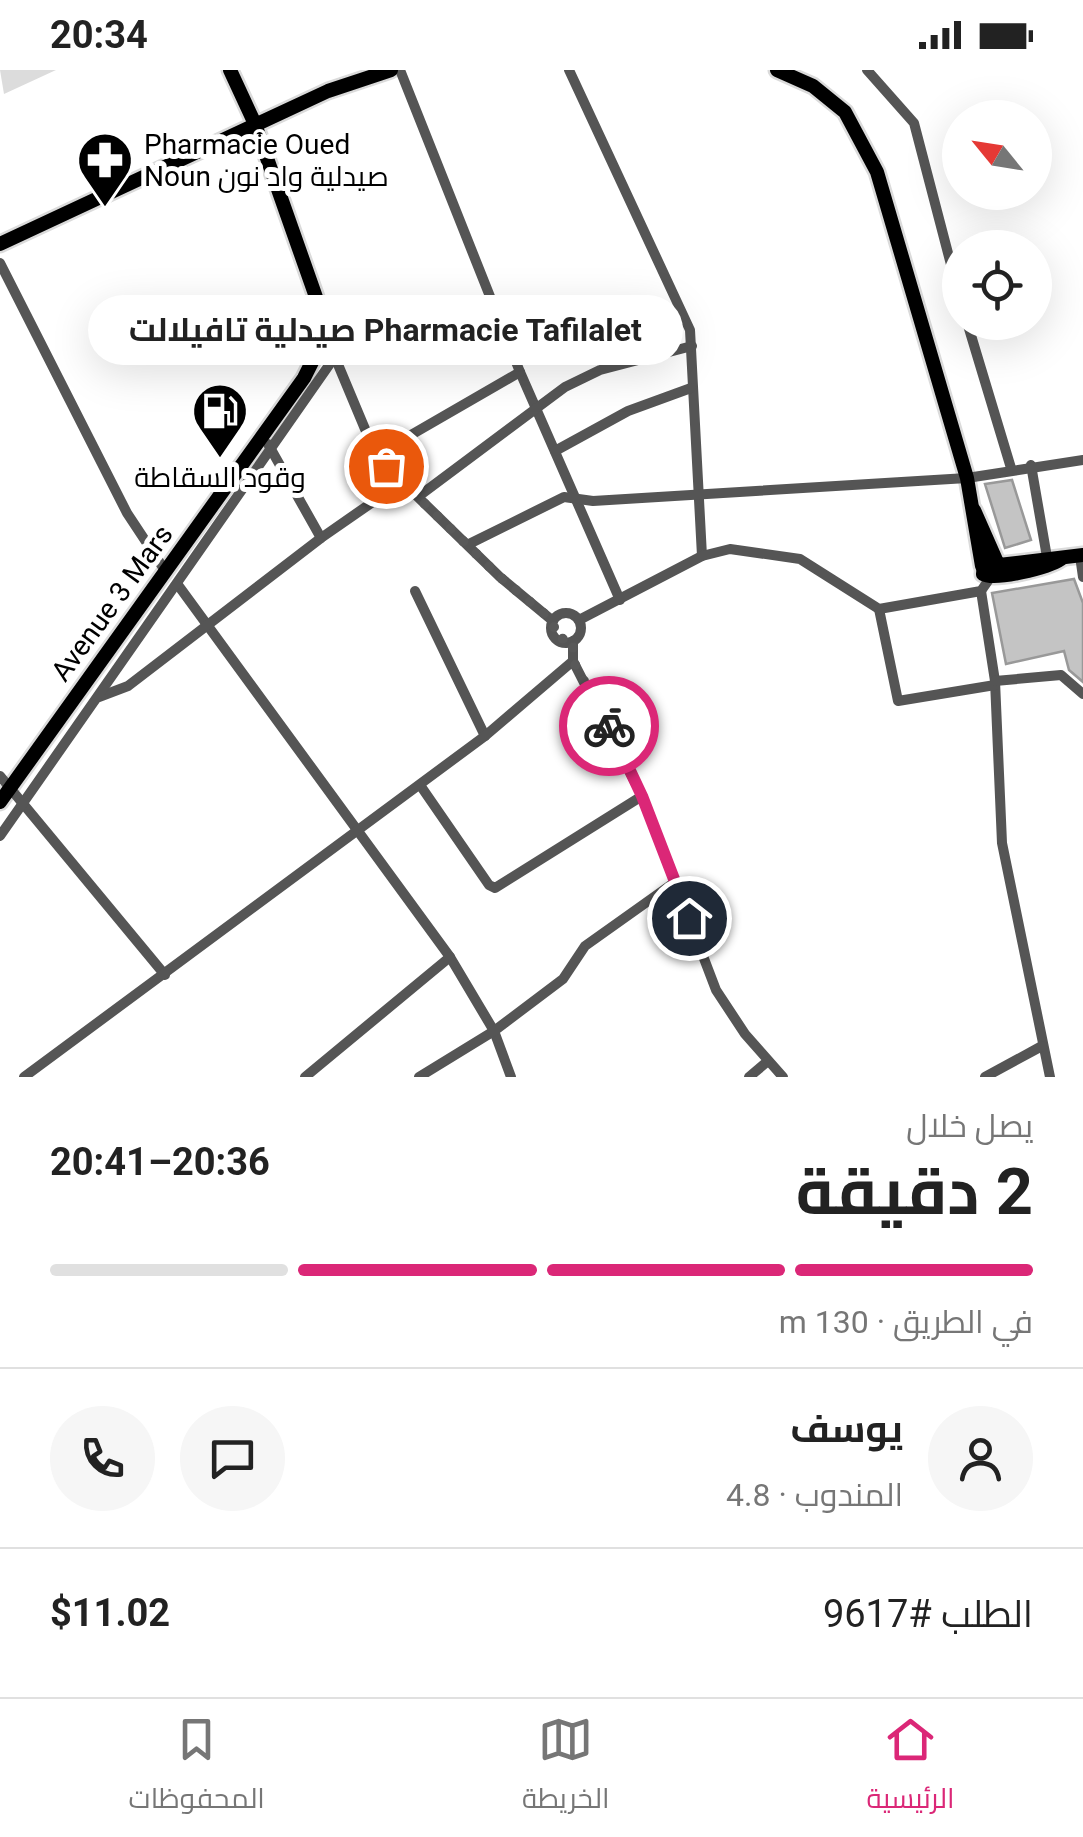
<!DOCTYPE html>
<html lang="ar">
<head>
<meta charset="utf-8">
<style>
  :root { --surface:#fff; --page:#f6f6f6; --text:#222; --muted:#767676; --line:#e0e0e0; --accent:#db2777 }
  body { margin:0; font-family:Roboto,Cairo,sans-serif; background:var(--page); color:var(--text); direction:rtl; height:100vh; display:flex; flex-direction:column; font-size:38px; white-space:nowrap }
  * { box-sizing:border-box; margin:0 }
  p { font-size:32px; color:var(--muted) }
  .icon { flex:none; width:55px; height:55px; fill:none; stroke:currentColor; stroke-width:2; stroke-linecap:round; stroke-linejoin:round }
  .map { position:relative; height:1007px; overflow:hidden; direction:ltr }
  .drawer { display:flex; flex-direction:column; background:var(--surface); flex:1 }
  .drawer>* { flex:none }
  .needle { width:65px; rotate:300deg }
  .buttons { position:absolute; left:942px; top:30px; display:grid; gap:20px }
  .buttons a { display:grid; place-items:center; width:110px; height:110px; border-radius:50%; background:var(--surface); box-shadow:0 10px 40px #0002; font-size:50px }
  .pin { position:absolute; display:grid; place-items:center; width:85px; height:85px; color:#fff; margin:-42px; border:5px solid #fff; border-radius:50%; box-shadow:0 2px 10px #0007 }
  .courier { position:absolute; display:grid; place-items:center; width:100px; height:100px; margin:-50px; border:8px solid #db2777; border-radius:50%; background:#fff; color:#222; box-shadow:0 2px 12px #0007 }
  .bubble { position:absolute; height:70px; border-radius:35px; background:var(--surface); box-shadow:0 10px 40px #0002; font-size:32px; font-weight:700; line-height:70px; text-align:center; direction:rtl }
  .headline em { font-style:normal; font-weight:700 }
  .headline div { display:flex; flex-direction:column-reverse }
  .headline { display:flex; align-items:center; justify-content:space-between; height:170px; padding:0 50px }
  h1 { font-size:65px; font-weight:700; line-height:75px }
  .bar { display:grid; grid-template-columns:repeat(4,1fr); gap:15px 10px; align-content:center; height:120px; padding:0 50px }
  .bar i { height:12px; border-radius:8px; background:var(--line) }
  .bar .current { background:var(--accent) }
  .bar p { grid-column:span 4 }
  .line { display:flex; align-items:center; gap:25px; padding:0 50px; border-top:2px solid var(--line) }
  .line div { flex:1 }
  .round { display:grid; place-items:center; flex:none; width:105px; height:105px; border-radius:52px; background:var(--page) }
  .status { display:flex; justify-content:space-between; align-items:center; height:70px; padding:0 50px; background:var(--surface); direction:ltr }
  .status svg { height:28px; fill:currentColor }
  .tab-bar { display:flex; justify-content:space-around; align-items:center; height:140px; border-top:2px solid var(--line); background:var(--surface); font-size:28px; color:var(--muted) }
  .tab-bar a { display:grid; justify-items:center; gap:5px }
  .tab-bar .current { color:var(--accent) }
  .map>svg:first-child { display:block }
</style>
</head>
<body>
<div class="status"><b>20:34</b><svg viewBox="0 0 49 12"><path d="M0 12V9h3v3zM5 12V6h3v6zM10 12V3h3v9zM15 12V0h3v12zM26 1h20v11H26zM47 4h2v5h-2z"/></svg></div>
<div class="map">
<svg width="1083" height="1007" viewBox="0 0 1083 1007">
  <rect width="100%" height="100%" fill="#fff"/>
  <polygon fill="#dcdcdc" points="0,0 56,0 4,24"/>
  <g fill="#c4c4c4" stroke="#999" stroke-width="2.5">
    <polygon points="1012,410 1031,470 1005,478 985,414"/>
    <polygon points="1074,509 1083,533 1083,612 1069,600 1064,581 1006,594 992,523"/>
  </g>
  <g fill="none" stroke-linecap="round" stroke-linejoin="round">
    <g stroke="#dbdbdb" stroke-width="19">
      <g id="major">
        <polyline points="777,0 813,16 845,42 877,102 967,408 982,496"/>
        <polyline points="0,174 328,21 391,0"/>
        <polyline points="974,440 997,492"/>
        <polyline points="999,495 1083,485"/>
        <path d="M 999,504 L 997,492 L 984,494 L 983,504 C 994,511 1048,498 1061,489"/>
        <polyline points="0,732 304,308 322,272 323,247 255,54 230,0"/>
      </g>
    </g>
    <g stroke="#555" stroke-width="10">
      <polyline points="400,0 520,302 620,530"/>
      <polyline points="569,0 690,260 702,486"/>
      <polyline points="867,0 914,53 960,229"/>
      <polyline points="0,193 127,443 166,502"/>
      <polyline points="967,252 1011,398"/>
      <polyline points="324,261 365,359 386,396 500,507 553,551"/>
      <polyline points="268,374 321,468"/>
      <polyline points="555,381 628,341 691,318"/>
      <polyline points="378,384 520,302"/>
      <polyline points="1031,395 1048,493"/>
      <polyline points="419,426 565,317 600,300 692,276"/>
      <polyline points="469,474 564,427 593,431 967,408 1083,390"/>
      <polyline points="1080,486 1083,507"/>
      <polyline points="178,515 450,887 494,961 511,1007"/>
      <polyline points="415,521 485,666"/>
      <polyline points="981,521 995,611 1002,773 1050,1007"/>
      <polyline points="879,539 898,631 995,615"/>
      <circle cx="566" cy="558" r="15"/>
      <polyline points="579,550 702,486 730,479 800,489 879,539 981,521 990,508"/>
      <polyline points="573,591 642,726 716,920 745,964 783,1007"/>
      <polyline points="995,611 1061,605 1083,624"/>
      <polyline points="99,627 128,616 321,468 403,411"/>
      <polyline points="0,706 165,905"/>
      <polyline points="420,715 489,815 495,818 642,726"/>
      <polyline points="0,766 334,288"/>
      <polyline points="24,1007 485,666 573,591 573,571"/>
      <polyline points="305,1007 450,887"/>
      <polyline points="419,1007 494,961 563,909 585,876 675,812"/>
      <polyline points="749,1007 768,991"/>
      <polyline points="985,1007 1042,976"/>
    </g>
    <use href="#major" stroke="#000" stroke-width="14"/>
  </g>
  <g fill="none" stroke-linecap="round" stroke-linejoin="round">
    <polyline stroke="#595959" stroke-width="10" stroke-dasharray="0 18" points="386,396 500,507 553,551 556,568 573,570 573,591 609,656"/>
    <polyline stroke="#db2777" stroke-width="12" points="609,656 642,726 689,848"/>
  </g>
  <defs>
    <g id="pharmacy-pin" transform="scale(2.875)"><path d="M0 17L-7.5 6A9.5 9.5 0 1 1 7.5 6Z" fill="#000" stroke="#fff"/><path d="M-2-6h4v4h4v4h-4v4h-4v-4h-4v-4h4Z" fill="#fff"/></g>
    <g id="fuel-pin" transform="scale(2.875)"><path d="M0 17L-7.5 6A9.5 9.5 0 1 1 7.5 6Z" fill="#000" stroke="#fff"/><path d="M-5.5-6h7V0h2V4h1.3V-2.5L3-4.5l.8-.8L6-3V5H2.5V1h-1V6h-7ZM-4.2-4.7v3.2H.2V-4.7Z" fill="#fff"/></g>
  </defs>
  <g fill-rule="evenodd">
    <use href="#pharmacy-pin" x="105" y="90"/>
    <use href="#fuel-pin" x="220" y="341"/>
  </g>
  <g text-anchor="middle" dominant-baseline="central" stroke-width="10" stroke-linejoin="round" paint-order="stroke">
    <g font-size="28" fill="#000" stroke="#fff" text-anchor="start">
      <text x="144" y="74">Pharmacie Oued<tspan x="144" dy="32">Noun صيدلية واد نون</tspan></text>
      <text x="220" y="407" text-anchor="middle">وقود السقاطة</text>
    </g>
    <g font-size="28" fill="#000" stroke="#fff">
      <text transform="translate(112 533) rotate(-54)">Avenue 3 Mars</text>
    </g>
  </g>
</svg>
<div class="buttons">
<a><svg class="needle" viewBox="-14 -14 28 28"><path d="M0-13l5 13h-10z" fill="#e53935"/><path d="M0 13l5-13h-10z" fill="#767676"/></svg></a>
<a><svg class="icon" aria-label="locate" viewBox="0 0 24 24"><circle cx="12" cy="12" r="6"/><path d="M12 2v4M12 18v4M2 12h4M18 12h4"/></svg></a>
</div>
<div class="pin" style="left:386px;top:396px;background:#ea580c"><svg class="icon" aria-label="bag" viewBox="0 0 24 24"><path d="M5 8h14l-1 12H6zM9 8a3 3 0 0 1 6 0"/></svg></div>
<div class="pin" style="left:689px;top:848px;background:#1f2937"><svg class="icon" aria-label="home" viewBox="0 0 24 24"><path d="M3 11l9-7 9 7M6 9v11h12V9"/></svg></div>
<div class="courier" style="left:609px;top:656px"><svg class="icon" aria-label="bike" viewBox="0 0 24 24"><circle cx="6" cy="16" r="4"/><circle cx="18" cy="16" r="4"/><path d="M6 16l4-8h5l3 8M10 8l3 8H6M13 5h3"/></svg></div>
<div class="bubble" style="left:88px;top:225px;width:595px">Pharmacie Tafilalet صيدلية تافيلالت</div>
</div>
<section class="drawer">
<div class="headline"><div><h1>2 دقيقة</h1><p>يصل خلال</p></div><em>20:36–20:41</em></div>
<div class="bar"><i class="current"></i><i class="current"></i><i class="current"></i><i></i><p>في الطريق · 130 m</p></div>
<div class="line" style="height:180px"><a class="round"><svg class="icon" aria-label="person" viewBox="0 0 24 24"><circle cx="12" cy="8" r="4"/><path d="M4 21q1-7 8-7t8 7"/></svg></a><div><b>يوسف</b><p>المندوب · 4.8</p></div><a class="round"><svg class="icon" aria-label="chat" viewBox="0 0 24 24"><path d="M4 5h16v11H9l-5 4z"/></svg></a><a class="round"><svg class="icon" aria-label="phone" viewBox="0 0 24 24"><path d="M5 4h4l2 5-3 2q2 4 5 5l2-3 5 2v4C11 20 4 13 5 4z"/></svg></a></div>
<div class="line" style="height:130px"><div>الطلب #9617</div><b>$11.02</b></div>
</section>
<nav class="tab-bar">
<a class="current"><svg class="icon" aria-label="home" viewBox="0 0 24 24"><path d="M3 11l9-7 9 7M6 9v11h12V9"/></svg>الرئيسية</a>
<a><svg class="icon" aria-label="map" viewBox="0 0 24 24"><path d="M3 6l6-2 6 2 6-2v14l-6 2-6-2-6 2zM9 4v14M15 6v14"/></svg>الخريطة</a>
<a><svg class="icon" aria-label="saved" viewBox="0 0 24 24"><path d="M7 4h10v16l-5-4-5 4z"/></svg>المحفوظات</a>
</nav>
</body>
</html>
